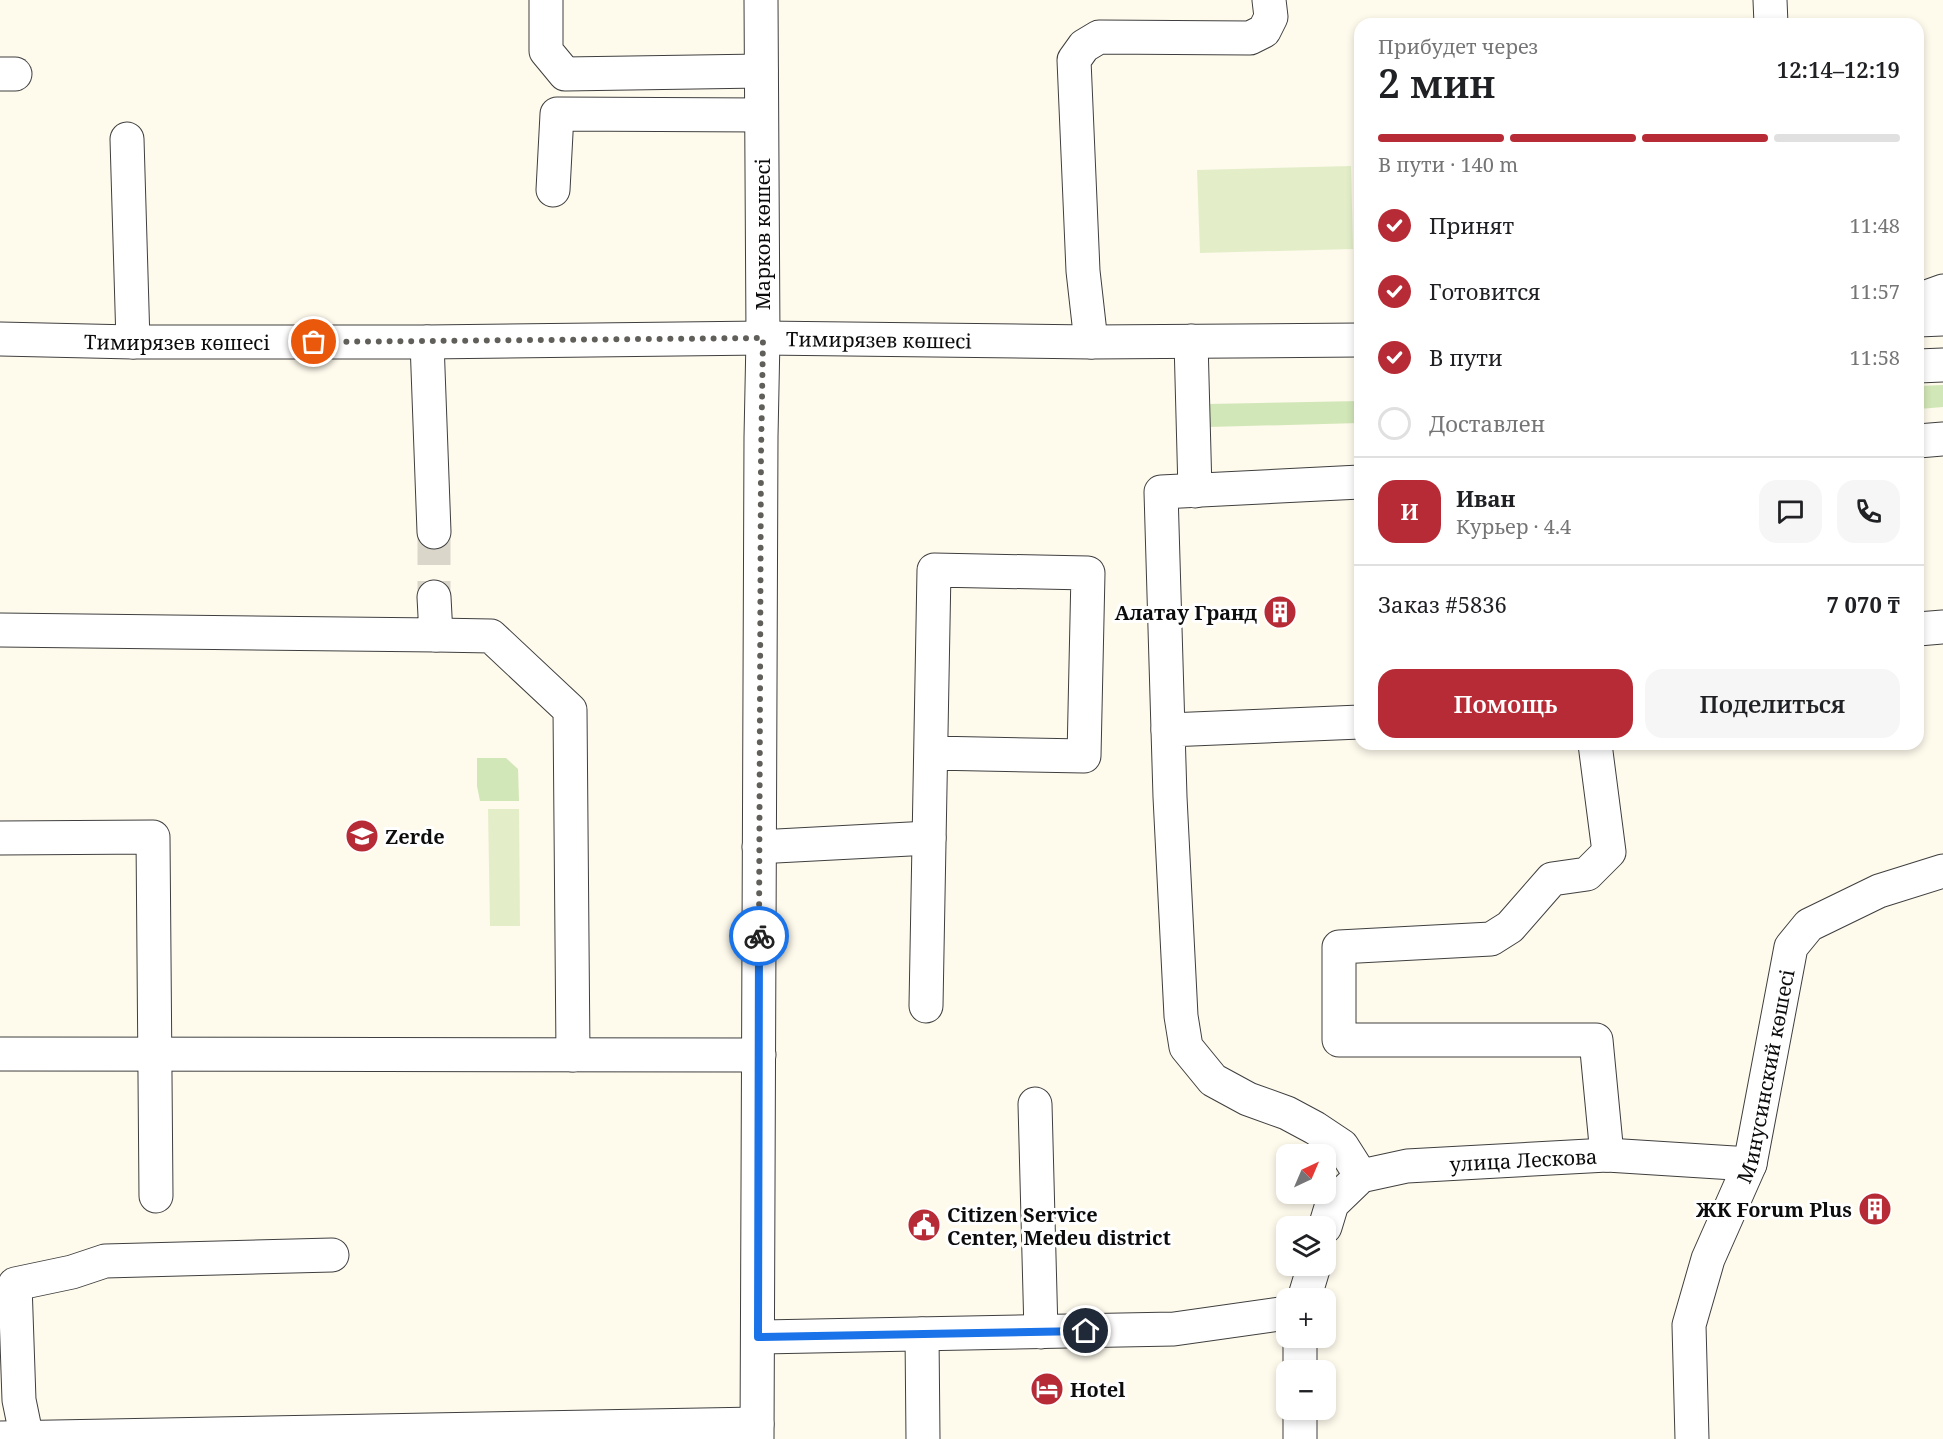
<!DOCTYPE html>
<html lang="ru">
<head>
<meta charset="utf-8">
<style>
  :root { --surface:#fff; --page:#f6f6f6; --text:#202124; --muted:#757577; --line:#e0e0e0; --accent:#b62b35 }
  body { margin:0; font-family:"Noto Serif",serif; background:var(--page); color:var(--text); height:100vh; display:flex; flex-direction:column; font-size:22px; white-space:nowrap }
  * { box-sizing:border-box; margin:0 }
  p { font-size:20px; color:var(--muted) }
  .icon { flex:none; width:33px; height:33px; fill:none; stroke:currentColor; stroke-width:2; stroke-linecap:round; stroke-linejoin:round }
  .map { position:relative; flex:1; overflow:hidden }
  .panel { position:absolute; left:1354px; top:18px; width:570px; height:732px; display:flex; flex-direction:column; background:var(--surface); border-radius:18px; box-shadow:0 3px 9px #0003 }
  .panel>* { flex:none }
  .needle { width:39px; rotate:44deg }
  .buttons { position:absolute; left:1276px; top:1144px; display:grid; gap:12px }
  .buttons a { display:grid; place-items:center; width:60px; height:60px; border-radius:12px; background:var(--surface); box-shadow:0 3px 9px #0003; font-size:30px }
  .pin { position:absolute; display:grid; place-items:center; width:51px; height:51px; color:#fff; margin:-26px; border:3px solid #fff; border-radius:50%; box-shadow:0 2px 6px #0007 }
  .courier { position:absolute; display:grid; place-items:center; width:60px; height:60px; margin:-30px; border:4px solid #1a73e8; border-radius:50%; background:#fff; color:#222; box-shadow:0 2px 8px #0007 }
  .summary em { font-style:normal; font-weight:600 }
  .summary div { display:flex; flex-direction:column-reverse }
  .summary { display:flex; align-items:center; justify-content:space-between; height:102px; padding:0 24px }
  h1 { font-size:39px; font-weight:600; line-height:45px }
  .bar { display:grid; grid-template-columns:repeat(4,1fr); gap:9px 6px; align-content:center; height:72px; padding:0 24px }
  .bar i { height:8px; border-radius:4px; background:var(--line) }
  .bar .current { background:var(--accent) }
  .bar p { grid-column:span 4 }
  .line { display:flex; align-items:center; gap:15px; padding:0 24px; border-top:2px solid var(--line) }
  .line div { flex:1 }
  .round { display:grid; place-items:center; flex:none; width:63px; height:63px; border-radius:18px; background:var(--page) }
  ol { padding:0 24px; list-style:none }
  li { display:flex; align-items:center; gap:18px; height:66px }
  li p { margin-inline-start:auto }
  li .icon { padding:6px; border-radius:50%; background:var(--accent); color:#fff; stroke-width:4 }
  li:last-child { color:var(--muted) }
  li i { width:33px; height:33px; border:3px solid var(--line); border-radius:50% }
  .primary-button { display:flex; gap:12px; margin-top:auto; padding:12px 24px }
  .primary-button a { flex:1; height:69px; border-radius:18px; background:var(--accent); color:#fff; font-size:24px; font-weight:600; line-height:69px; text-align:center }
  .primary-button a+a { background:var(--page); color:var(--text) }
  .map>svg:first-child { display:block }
</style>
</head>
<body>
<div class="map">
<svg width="1943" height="1439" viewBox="0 0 1943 1439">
  <rect width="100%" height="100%" fill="#fefaec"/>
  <g fill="#d2e7b8">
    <polygon points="1943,385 1943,407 1919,409 1919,386"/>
    <polygon points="1360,401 1360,423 1209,427 1208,404"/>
    <polygon points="477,758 506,758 518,769 519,801 480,801 477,786"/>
  </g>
  <g fill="#e3eec9">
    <polygon points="1351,166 1353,249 1200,253 1197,170"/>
    <polygon points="488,809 519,809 520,926 490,926"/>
  </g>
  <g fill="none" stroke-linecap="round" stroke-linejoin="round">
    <polyline stroke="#dad6ca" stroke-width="33" stroke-dasharray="33 16" stroke-linecap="butt" points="434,532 434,597"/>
    <g stroke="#3f3f3f" stroke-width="35">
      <g id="minor">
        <polyline points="546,0 546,51 565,74 761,71"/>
        <polyline points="1770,0 1771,24"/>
        <polyline points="0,74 15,74"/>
        <polyline points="127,139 133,342"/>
        <polyline points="553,190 557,114 761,115"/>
        <polyline points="1918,300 1943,291"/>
        <polyline points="1918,320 1943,319"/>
        <path id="s1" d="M 0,339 L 133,342 L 427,342 L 763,338 L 1091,342 L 1360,340"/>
        <polyline points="1191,341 1195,491"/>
        <polyline points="427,342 434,532"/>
        <polyline points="1091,342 1083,271 1074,60 1084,46 1099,37 1250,38 1264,31 1271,17 1269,0"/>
        <polyline points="1918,366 1943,365"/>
        <polyline points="1918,441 1943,439"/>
        <polyline points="1918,629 1943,627"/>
        <polyline points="0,630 436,635 434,597"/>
        <polyline points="436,635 491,636 570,710 573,1055"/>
        <polyline points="1360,722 1168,730 1170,797 1181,1016 1186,1047 1213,1080 1248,1099 1287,1113 1315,1128 1342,1146 1361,1176"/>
        <polyline points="1168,730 1161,492 1360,482"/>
        <polyline points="1595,744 1609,852 1587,874 1552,879 1510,927 1491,939 1339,947 1339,1040 1596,1040 1607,1155"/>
        <polyline points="0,838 153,837 156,1196"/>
        <polyline points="759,847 929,838"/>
        <polyline points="926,1006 934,570 1088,573 1084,756 931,753"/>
        <polyline points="0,1054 759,1055"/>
        <polyline points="1035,1104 1041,1332"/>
        <path id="s2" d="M 1325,1227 L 1332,1204 L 1361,1176 L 1407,1166 L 1607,1155 L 1750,1164"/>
        <polyline points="1304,1299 1314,1266"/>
        <polyline points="922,1334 923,1439"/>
        <polyline points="758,1337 1174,1329 1287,1313"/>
        <polyline points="1300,1371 1300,1338"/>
        <polyline points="0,1438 757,1424"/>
        <polyline points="27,1439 19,1400 15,1284 72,1272 105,1261 332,1255"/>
        <polyline points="757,1439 761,437 763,338 761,0"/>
        <polyline points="1300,1439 1300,1410"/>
        <path id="s3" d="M 1692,1439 L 1689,1325 L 1708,1259 L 1750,1164 L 1791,947 L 1809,925 L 1879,891 L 1943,871"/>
      </g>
    </g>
    <use href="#minor" stroke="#fff" stroke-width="33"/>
  </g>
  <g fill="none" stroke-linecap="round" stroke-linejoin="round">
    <polyline stroke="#615f5a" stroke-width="6" stroke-dasharray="0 10.8" points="314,342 763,338 761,459 759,936"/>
    <polyline stroke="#1a73e8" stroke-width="8" points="759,936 758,1337 1086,1331"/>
  </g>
  <defs>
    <g id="building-disc" transform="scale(1.725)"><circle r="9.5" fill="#b62b35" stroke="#fff"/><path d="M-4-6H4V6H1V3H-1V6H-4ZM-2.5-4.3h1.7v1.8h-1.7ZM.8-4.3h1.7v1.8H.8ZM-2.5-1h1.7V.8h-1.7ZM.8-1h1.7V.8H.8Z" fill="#fff"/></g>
    <g id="school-disc" transform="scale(1.725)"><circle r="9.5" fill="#b62b35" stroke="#fff"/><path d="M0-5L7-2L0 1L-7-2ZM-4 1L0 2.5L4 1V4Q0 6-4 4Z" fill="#fff"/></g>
    <g id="civic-disc" transform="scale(1.725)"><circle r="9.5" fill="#b62b35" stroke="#fff"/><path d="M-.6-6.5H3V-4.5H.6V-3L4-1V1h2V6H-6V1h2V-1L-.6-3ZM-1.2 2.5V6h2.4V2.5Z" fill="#fff"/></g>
    <g id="hotel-disc" transform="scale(1.725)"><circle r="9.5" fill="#b62b35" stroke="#fff"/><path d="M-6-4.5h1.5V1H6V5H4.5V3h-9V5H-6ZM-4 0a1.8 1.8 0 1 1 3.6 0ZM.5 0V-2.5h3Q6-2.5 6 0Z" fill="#fff"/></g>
  </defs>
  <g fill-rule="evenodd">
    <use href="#building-disc" x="1280" y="612"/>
    <use href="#school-disc" x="362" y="836"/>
    <use href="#building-disc" x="1875" y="1209"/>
    <use href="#civic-disc" x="924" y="1225"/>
    <use href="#hotel-disc" x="1047" y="1389"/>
  </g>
  <g text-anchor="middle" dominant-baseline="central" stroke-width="6" stroke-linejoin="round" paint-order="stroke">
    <g font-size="20" fill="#0c0c0c" stroke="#fff">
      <text transform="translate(762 234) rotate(-90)">Марков көшесі</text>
      <text stroke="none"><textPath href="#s1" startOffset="879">Тимирязев көшесі</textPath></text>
      <text stroke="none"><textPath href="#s1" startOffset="177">Тимирязев көшесі</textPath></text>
      <text stroke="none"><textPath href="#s3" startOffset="376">Минусинский көшесі</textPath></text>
      <text stroke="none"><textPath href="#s2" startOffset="228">улица Лескова</textPath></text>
    </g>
    <g font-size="20" font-weight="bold" fill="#0c0c0c" stroke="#fff" text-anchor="start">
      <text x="1257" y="612" text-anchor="end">Алатау Гранд</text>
      <text x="385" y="836">Zerde</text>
      <text x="1852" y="1209" text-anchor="end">ЖК Forum Plus</text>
      <text x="947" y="1214">Citizen Service<tspan x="947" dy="23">Center, Medeu district</tspan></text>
      <text x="1070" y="1389">Hotel</text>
    </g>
  </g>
</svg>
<div class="buttons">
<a><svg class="needle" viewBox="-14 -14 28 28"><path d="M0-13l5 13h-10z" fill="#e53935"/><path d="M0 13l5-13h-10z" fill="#757577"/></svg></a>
<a><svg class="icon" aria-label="layers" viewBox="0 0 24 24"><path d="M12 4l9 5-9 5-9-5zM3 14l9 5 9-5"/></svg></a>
<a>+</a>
<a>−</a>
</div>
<div class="pin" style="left:314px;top:342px;background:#ea580c"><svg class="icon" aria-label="bag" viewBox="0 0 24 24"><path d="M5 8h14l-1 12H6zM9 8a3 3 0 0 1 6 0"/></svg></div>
<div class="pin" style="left:1086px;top:1331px;background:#1f2937"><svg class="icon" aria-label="home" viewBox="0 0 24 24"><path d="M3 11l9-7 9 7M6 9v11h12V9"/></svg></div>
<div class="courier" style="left:759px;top:936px"><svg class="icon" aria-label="bike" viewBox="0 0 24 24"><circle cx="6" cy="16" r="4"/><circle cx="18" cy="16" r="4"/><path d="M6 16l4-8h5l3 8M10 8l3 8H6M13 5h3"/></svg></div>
<section class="panel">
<div class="summary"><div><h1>2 мин</h1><p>Прибудет через</p></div><em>12:14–12:19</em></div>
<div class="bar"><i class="current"></i><i class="current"></i><i class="current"></i><i></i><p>В пути · 140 m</p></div>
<ol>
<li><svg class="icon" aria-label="check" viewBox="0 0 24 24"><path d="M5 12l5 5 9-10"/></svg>Принят<p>11:48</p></li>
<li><svg class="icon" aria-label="check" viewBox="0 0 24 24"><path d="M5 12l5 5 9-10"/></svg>Готовится<p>11:57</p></li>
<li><svg class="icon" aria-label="check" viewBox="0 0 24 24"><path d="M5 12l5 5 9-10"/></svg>В пути<p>11:58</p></li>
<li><i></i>Доставлен</li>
</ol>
<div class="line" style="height:108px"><b class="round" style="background:var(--accent);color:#fff">И</b><div><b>Иван</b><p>Курьер · 4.4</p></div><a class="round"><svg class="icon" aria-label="chat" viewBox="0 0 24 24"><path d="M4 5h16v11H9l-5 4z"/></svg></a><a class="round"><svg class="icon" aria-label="phone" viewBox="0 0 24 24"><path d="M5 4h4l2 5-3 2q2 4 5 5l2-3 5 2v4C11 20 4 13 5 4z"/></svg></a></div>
<div class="line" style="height:78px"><div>Заказ #5836</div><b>7 070 ₸</b></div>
<div class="primary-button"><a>Помощь</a><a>Поделиться</a></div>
</section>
</div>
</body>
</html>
